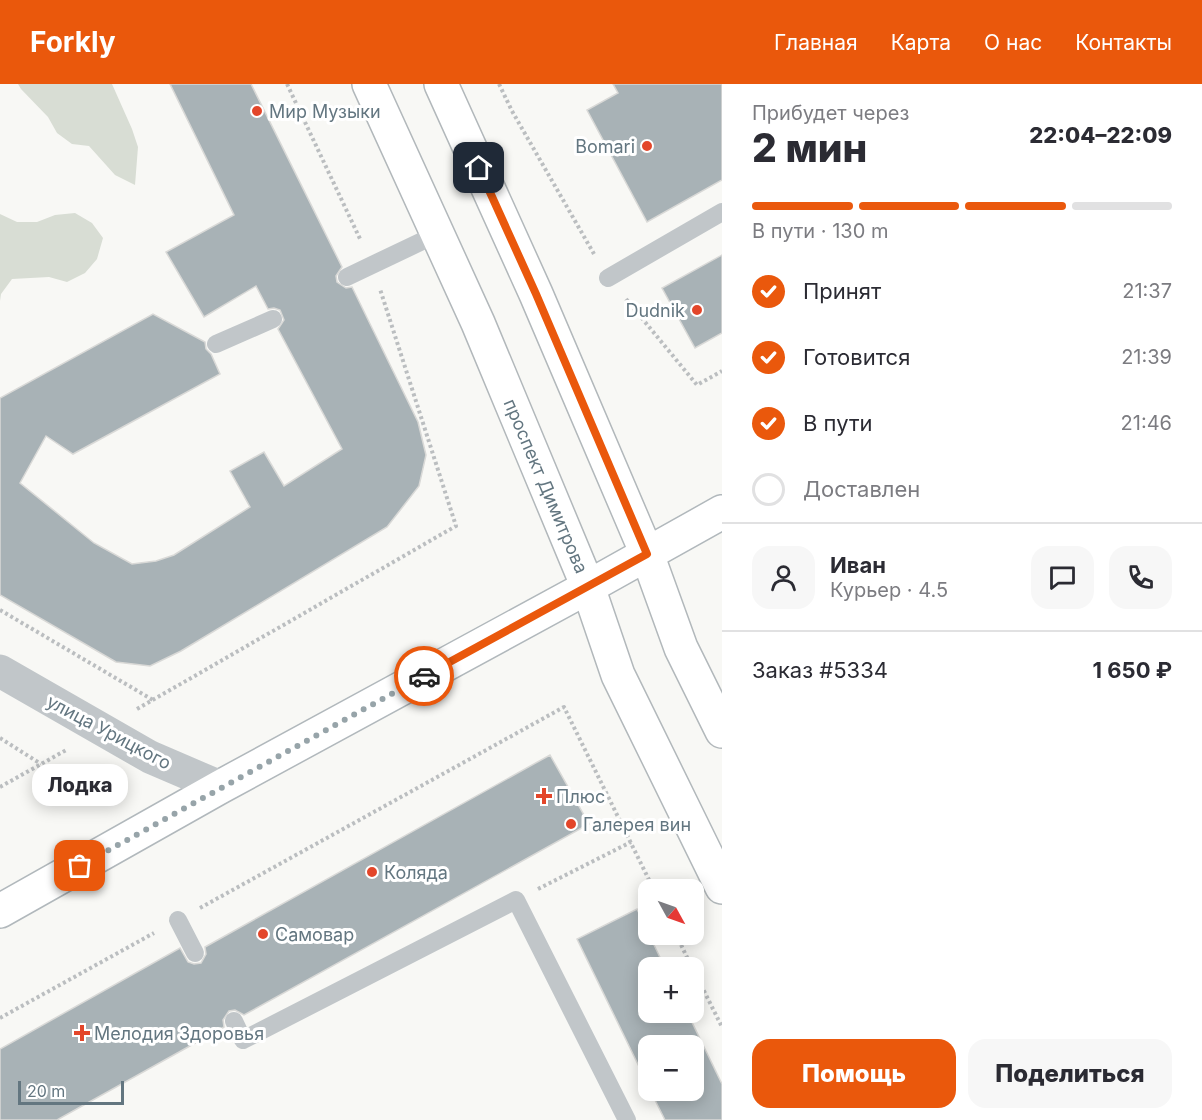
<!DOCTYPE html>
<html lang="ru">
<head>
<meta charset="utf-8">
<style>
  :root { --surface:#fff; --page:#f7f7f7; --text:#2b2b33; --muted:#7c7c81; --line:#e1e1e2; --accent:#ea580c }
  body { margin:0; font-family:Inter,sans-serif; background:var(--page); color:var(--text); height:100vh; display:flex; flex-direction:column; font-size:22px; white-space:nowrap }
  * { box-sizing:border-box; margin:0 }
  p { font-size:20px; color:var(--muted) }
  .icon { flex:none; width:33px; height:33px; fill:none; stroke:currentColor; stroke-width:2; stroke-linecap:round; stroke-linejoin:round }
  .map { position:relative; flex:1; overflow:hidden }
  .details { display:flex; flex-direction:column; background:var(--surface); width:480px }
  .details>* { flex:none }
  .needle { width:39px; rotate:130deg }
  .tools { position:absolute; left:638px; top:795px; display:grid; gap:12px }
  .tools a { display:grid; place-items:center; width:66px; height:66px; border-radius:12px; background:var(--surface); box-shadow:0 3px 15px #0003; font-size:30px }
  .scale { position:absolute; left:18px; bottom:15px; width:106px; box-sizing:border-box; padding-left:6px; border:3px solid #637680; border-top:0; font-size:16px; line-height:21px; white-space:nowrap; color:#637680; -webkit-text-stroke:4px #fff; paint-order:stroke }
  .pin { position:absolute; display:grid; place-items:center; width:51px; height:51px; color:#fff; margin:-26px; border-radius:12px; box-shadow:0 3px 9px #0006 }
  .courier { position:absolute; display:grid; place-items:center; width:60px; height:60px; margin:-30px; border:4px solid #ea580c; border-radius:50%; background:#fff; color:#222; box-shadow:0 2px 8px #0007 }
  .bubble { position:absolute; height:42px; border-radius:18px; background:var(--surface); box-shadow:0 3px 15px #0003; font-size:20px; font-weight:800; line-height:42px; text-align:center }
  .head em { font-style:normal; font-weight:800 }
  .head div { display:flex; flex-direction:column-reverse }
  .head { display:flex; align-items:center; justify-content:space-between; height:102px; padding:0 30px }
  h1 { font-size:39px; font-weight:800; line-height:45px }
  .bar { display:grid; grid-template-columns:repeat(4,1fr); gap:9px 6px; align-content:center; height:72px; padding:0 30px }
  .bar i { height:8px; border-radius:4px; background:var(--line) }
  .bar .active { background:var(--accent) }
  .bar p { grid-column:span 4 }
  .line { display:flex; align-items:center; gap:15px; padding:0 30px; border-top:2px solid var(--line) }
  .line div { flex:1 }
  .round { display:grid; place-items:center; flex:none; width:63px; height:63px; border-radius:18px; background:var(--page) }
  ol { padding:0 30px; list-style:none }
  li { display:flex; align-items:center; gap:18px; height:66px }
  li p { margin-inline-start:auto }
  li .icon { padding:6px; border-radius:50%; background:var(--accent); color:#fff; stroke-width:4 }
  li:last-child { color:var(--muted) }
  li i { width:33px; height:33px; border:3px solid var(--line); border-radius:50% }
  .cta { display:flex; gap:12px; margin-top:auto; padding:12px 30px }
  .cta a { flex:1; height:69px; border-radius:18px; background:var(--accent); color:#fff; font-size:24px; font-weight:800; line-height:69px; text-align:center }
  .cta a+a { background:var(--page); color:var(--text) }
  header { display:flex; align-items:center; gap:36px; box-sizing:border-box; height:84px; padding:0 30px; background:var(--accent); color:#fff }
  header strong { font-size:28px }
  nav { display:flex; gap:33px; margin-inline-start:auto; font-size:21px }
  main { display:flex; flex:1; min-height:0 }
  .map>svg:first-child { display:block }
</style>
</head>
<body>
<header>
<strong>Forkly</strong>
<nav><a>Главная</a><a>Карта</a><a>О нас</a><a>Контакты</a></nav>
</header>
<main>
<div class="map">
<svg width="722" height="1036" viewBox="0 0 722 1036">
  <rect width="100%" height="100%" fill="#f8f8f5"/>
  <g fill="#d8ddd4">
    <polygon points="18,0 112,0 132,45 138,63 135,101 115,91 89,62 72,60 57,49 48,33 21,5"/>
    <polygon points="75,129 92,139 103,154 97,175 85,189 67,198 49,193 12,195 1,210 0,217 0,130 17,138 37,138 55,131"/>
  </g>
  <g fill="#a8b2b6" stroke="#d9d9d7" stroke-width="1.5">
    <polygon points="170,0 251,0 342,183 336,192 337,198 346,204 352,203 418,338 426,371 419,402 387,443 181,567 150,582 116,578 0,511 0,314 153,230 205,258 206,265 211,270 220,290 73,370 46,352 20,399 94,459 132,480 156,477 174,471 250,423 230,387 264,368 284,402 342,365 278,245 284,236 280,226 274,224 268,225 256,202 204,233 166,168 234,131"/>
    <polygon points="613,0 722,0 722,96 647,138 587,26 618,9"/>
    <polygon points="722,171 722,249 695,264 662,204"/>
    <polygon points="550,671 589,740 244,931 235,926 229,927 223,936 224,943 57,1036 0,1036 0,965 180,864 188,878 194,880 201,879 206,870 205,863"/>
    <polygon points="637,825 665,884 648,884 648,928 687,928 722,1000 722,1036 665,1036 650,1006 693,1006 693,962 648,962 648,1001 577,855"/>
  </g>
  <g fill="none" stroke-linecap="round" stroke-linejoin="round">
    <g stroke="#b1b8bc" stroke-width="36">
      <polyline id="secondary" points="0,827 220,703 588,503 722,428"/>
    </g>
    <g stroke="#b2b8bb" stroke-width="36">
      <g id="primary">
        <polyline points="369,0 478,239 588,503 618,591 722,803"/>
        <polyline points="441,0 536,210 647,470 681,564 722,647"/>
      </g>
    </g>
    <g stroke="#bbbec0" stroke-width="4" stroke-dasharray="3 3" stroke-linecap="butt">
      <polyline points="287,0 361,157"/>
      <polyline points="499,0 512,27 594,170"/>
      <polyline points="626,215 697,301 722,287"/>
      <polyline points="0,526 153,616"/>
      <polyline points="137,625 456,442 380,205"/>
      <polyline points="0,654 41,680"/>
      <polyline points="0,703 68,665"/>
      <polyline points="538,805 631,758"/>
      <polyline points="200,824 564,623 654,806"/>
      <polyline points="676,850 692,884"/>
      <polyline points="693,885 722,943"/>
      <polyline points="0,934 154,849"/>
    </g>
    <g stroke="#c1c6c9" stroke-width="18">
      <polyline points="347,193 437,150"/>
      <polyline points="608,194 722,128"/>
      <polyline points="216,260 273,235"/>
      <polyline points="178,836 195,869"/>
      <polyline points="234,937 243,956 516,816 627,1036"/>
    </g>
    <polyline stroke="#c1c6c9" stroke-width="33" points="0,587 150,673 220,703"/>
    <use href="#secondary" stroke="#fff" stroke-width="33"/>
    <use href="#primary" stroke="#fff" stroke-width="33"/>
  </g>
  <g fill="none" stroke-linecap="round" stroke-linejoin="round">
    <polyline stroke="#97a4a9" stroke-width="6" stroke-dasharray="0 10.8" points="80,782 424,592"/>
    <polyline stroke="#ea580c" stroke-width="8" points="424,592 647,470 536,210 479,84"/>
  </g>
  <g fill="#e3462a" stroke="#fff" stroke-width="2">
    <circle cx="257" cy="27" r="6"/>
    <circle cx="647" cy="62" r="6"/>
    <circle cx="697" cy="226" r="6"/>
    <path d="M541 703h6v6h6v6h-6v6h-6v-6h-6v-6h6z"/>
    <circle cx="571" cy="740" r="6"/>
    <circle cx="372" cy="788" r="6"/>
    <circle cx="263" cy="850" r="6"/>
    <path d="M79 940h6v6h6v6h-6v6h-6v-6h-6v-6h6z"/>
  </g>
  <g text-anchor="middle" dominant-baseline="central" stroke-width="6" stroke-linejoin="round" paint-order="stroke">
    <g font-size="18" fill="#637680" stroke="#fff" text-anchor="start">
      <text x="269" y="27">Мир Музыки</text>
      <text x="635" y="62" text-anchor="end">Bomari</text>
      <text x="685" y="226" text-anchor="end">Dudnik</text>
      <text x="556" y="712">Плюс</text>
      <text x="583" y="740">Галерея вин</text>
      <text x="384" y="788">Коляда</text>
      <text x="275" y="850">Самовар</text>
      <text x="94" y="949">Мелодия Здоровья</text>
    </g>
    <g font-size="18" fill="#637680" stroke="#fff">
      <text transform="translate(546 402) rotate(67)">проспект Димитрова</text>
      <text transform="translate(109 648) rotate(28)">улица Урицкого</text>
    </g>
  </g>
</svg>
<div class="tools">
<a><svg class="needle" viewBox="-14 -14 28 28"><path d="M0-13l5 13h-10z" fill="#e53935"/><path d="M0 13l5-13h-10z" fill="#7c7c81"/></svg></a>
<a>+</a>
<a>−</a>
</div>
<div class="scale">20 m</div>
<div class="pin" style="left:80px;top:782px;background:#ea580c"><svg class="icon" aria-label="bag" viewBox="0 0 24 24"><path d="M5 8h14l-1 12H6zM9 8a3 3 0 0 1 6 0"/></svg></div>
<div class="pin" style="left:479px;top:84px;background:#1f2937"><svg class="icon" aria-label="home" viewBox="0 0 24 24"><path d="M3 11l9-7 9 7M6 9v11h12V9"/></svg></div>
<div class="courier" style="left:424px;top:592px"><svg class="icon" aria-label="car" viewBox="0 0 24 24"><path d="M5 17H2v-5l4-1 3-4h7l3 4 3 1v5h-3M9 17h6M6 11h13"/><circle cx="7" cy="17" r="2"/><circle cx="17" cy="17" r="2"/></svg></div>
<div class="bubble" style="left:32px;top:680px;width:96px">Лодка</div>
</div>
<section class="details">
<div class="head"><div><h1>2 мин</h1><p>Прибудет через</p></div><em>22:04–22:09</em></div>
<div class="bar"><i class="active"></i><i class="active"></i><i class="active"></i><i></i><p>В пути · 130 m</p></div>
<ol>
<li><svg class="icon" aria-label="check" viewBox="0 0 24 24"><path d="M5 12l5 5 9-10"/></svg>Принят<p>21:37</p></li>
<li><svg class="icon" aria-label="check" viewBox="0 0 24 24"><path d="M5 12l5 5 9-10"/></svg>Готовится<p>21:39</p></li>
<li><svg class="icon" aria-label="check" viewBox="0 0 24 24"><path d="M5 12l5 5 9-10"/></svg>В пути<p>21:46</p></li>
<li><i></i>Доставлен</li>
</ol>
<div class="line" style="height:108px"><a class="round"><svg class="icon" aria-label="person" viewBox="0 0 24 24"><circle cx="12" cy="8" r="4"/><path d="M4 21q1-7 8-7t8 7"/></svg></a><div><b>Иван</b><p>Курьер · 4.5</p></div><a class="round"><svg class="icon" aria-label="chat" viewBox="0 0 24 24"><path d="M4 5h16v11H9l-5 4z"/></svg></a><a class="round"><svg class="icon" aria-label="phone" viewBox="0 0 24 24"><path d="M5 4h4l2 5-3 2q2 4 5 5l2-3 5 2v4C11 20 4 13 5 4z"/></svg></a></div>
<div class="line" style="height:78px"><div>Заказ #5334</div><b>1 650 ₽</b></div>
<div class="cta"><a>Помощь</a><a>Поделиться</a></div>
</section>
</main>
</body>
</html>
